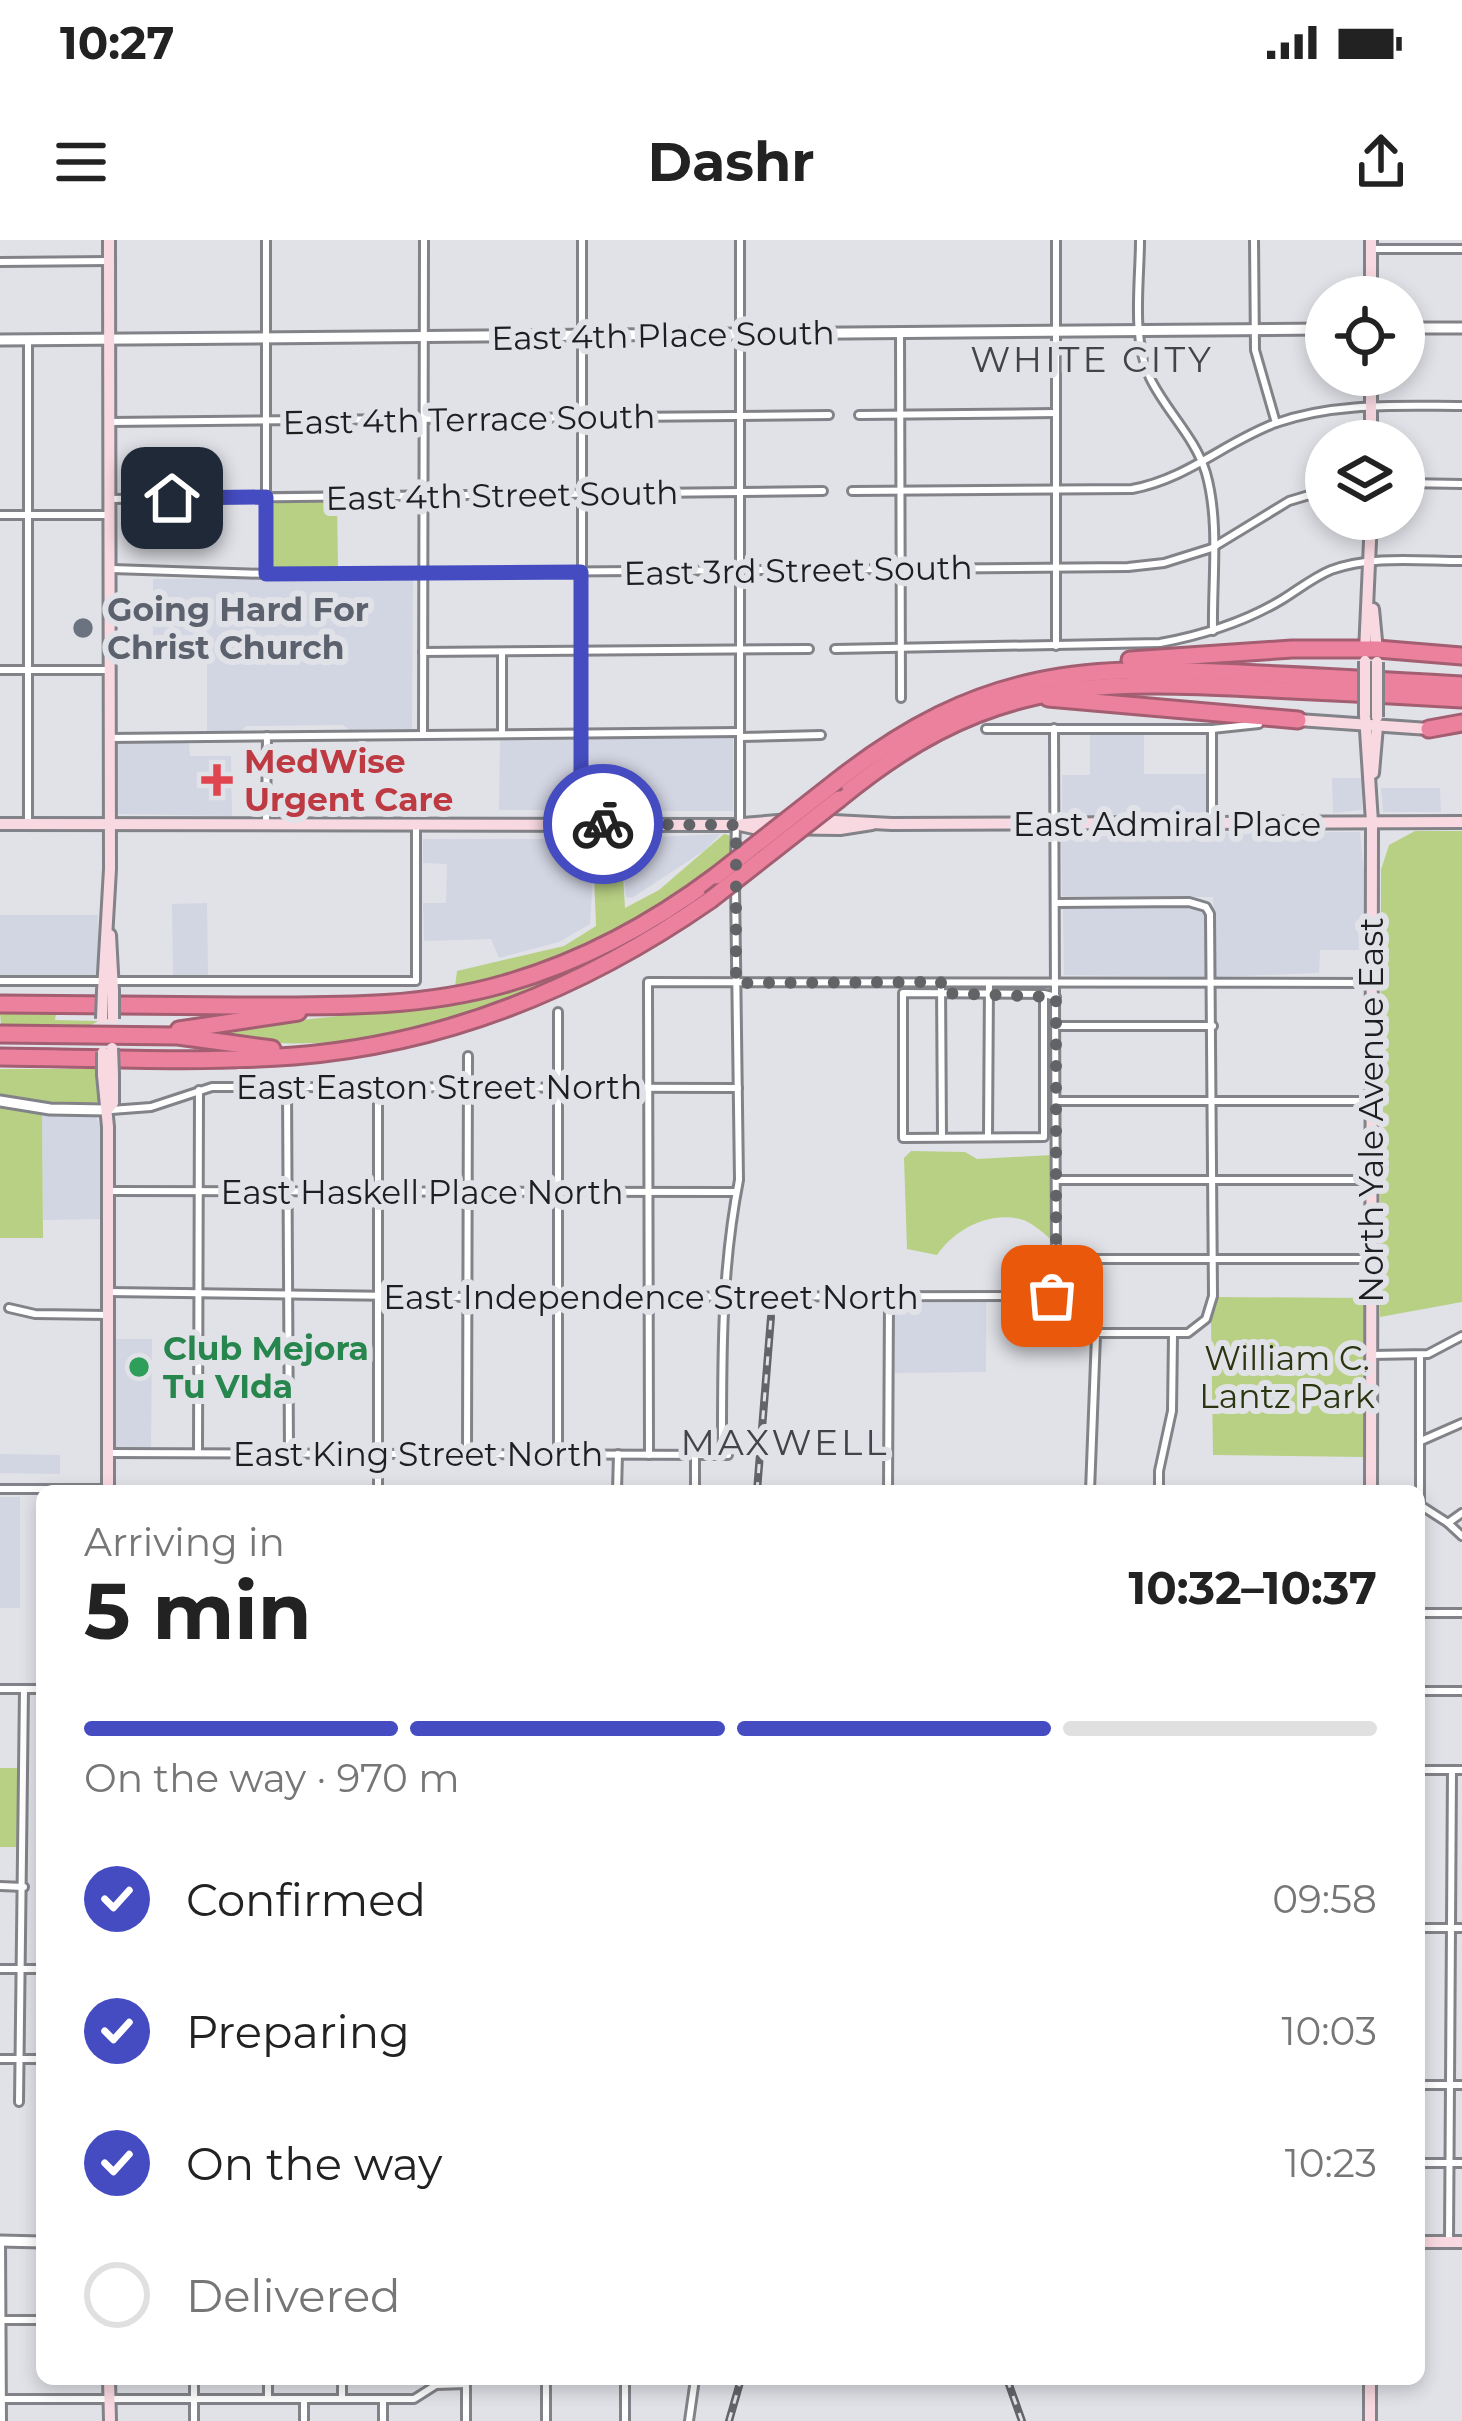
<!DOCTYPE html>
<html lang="en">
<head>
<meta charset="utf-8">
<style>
  :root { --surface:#fff; --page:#f2f2f2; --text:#222; --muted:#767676; --line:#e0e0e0; --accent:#454cc1 }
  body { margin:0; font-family:Montserrat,sans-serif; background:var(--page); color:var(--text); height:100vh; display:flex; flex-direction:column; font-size:45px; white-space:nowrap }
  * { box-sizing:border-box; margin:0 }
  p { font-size:39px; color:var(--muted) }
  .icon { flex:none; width:66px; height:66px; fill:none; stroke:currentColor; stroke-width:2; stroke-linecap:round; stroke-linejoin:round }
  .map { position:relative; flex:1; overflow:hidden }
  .drawer { position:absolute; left:36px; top:1245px; width:1389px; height:900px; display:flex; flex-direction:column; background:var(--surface); border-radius:18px; box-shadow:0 6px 18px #0003 }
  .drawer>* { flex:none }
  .buttons { position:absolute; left:1305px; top:36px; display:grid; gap:24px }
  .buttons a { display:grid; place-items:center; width:120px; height:120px; border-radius:50%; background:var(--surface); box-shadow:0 6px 18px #0003; font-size:60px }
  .pin { position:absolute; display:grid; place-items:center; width:102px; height:102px; color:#fff; margin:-51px; border-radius:24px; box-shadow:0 6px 18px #0006 }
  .courier { position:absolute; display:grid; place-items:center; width:120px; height:120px; margin:-60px; border:9px solid #454cc1; border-radius:50%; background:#fff; color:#222; box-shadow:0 3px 15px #0007 }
  .headline em { font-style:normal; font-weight:700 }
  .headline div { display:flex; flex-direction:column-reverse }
  .headline { display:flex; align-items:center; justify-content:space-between; height:204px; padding:0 48px }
  h1 { font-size:78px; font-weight:700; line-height:90px }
  .bar { display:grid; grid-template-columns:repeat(4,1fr); gap:18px 12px; align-content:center; height:144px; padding:0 48px }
  .bar i { height:15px; border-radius:9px; background:var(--line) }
  .bar .current { background:var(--accent) }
  .bar p { grid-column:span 4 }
  ol { padding:0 48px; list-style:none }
  li { display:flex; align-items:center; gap:36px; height:132px }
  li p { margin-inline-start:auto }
  li .icon { padding:12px; border-radius:50%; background:var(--accent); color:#fff; stroke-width:4 }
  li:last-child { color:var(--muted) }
  li i { width:66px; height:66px; border:6px solid var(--line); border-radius:50% }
  .status { display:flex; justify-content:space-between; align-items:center; height:84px; padding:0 60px; background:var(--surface); direction:ltr }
  .status svg { height:33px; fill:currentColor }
  header { display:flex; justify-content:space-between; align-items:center; height:156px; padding:0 48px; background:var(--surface); font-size:54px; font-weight:700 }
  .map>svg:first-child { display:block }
</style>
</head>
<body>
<div class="status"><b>10:27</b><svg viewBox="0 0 49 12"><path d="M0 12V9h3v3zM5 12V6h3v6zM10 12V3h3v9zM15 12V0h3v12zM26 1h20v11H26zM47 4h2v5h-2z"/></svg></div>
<header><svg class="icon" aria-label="menu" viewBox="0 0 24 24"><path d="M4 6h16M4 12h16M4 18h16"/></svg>Dashr<svg class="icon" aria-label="share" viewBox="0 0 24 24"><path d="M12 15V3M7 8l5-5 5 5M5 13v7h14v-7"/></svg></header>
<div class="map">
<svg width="1462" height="2181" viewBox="0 0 1462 2181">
  <rect width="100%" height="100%" fill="#e1e2e8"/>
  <g fill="#d2d5e2">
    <polygon points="413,338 412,489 349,490 343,485 246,486 241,491 207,491 207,415 153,415 153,339"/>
    <polygon points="1090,493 1144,494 1144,534 1206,534 1207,576 1062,575 1062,535 1090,535"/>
    <polygon points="733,497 733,571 588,571 586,498"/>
    <polygon points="500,498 577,499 577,570 499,570"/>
    <polygon points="189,502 190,516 231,516 232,576 118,574 117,503"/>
    <polygon points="1332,538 1362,538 1362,570 1333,573"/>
    <polygon points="1381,548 1440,548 1441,572 1383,572"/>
    <polygon points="1360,592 1365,643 1365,681 1358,682 1359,710 1320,710 1319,733 1216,737 1213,657 1062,656 1061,594"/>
    <polygon points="720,594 705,610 632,658 626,657 624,634 593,635 590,684 559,702 499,718 491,699 424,701 423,663 446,663 447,624 423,623 423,599 618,599"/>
    <polygon points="207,663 208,737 173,738 172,664"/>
    <polygon points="1189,667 1207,675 1207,737 1064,735 1063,669"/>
    <polygon points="0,675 98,675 98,734 94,738 0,737"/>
    <polygon points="42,873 95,876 100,885 101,979 43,980"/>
    <polygon points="986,1062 986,1132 895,1133 895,1063"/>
    <polygon points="115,1099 152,1099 151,1210 114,1210"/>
    <polygon points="0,1214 60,1215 60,1234 0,1233"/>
    <rect x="0" y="1257" width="20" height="111"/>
  </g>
  <g fill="#b8d084">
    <polygon points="289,260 337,260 338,328 273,327 272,264"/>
    <polygon points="1415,591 1462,591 1462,1062 1380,1077 1381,630 1389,605"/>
    <polygon points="724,594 732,596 730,614 637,679 605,696 521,730 455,747 457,731 564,706 596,686 594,636 623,635 625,668 659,650"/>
    <path d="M 621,710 C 477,780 349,826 187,792 L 471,762 L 546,740 Z"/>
    <polygon points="0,773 56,774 55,780 98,781 90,786 1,784"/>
    <polygon points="0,829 98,829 98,862 57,865 0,856"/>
    <polygon points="0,866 42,873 43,998 0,998"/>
    <path d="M 911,911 L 965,912 L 977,919 L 1051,915 L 1052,1000 C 1043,993 1031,981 1020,979 C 988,971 954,990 937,1015 L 907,1009 L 904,918 Z"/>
    <polygon points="1216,1057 1364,1058 1363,1217 1213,1215 1211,1078"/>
    <rect x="0" y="1528" width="22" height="79"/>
  </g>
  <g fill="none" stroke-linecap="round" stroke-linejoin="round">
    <g stroke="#828388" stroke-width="12">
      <g id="minor">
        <polyline points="1056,0 1056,406"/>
        <path d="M 1140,0 C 1140,43 1131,97 1150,138 C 1166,171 1195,197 1206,233 C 1220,282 1212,340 1213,391"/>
        <polyline points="1254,0 1255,110 1276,183"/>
        <polyline points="1371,9 1462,9"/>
        <polyline points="0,22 109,21"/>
        <polyline points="900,93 901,458"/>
        <polyline points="28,101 28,584"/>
        <polyline points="859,175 1056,173"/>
        <polyline points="109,182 829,175"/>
        <polyline points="1404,243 1462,244"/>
        <path d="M 852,251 L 1132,249 C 1187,239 1225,202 1276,183 C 1335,162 1400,166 1462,166"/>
        <polyline points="109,259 823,251"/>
        <polyline points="0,275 109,275"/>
        <polyline points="112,329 266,334 1128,327 1164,323 1212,308 1289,261 1326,250"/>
        <polyline points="266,334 266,0"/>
        <path d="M 835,409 L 1160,403 C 1203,395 1245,382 1283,359 C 1299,349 1314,337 1331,330 C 1371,315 1420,321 1462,321"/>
        <polyline points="423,412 809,409"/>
        <polyline points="502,412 502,494"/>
        <polyline points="0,430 109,430"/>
        <polyline points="1054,488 1056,1019 1055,1065 1063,1081 1079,1093 1188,1093 1206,1079 1213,1056 1210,674 1206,667 1189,662 1056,663"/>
        <polyline points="986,489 1212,489 1259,484"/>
        <polyline points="423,495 424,0"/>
        <polyline points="741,497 821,495"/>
        <polyline points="109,498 740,492"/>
        <polyline points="1212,581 1212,489"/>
        <polyline points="266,583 267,496"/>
        <polyline points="582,584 582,0"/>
        <polyline points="740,585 740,0"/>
        <polyline points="735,619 736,585"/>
        <polyline points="0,741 102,741"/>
        <polyline points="115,741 416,741 416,584"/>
        <polyline points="941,742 942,897"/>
        <polyline points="1044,754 1044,897 903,898 903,753 1044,754 1056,757"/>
        <polyline points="1056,786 1213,786"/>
        <polyline points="287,847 289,1214"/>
        <polyline points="1057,861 1372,861"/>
        <polyline points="111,870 151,867 212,847 738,848"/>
        <polyline points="988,897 989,743"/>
        <polyline points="1057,940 1371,940"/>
        <polyline points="109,951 735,952"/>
        <polyline points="1057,1019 1371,1019"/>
        <polyline points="108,1052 467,1057 1052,1056"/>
        <polyline points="9,1068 35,1074 108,1075"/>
        <polyline points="1371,1115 1428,1114 1462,1096"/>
        <polyline points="1421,1201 1462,1183"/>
        <polyline points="198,1212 199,850"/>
        <polyline points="108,1213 728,1215"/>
        <polyline points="467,1214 468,816"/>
        <polyline points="558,1214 558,772"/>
        <polyline points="649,1215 648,742 1372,743"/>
        <path d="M 722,1215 C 722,1122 721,1031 739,940 L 735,645"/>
        <polyline points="0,1249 108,1249"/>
        <polyline points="378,1251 378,847"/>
        <polyline points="617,1251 618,1214"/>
        <polyline points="695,1251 695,1215"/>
        <polyline points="888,1251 889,1058"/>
        <polyline points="1090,1251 1096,1095"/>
        <polyline points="1159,1251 1159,1231 1172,1171 1173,1095"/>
        <polyline points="1420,1264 1420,1115"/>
        <polyline points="1420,1265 1448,1283 1462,1273"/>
        <polyline points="1448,1283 1462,1296"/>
        <polyline points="1419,1373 1462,1373"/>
        <polyline points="0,1449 42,1449"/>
        <polyline points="1419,1451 1462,1451"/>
        <polyline points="1419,1530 1462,1530"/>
        <polyline points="0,1646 24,1647"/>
        <polyline points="1419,1688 1462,1688"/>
        <polyline points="0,1729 42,1729"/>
        <polyline points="0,1819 42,1819"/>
        <polyline points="1419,1845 1462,1845"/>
        <polyline points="19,1862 24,1449"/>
        <polyline points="1419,1923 1462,1923"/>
        <polyline points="1449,2000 1452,1530"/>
        <polyline points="1,2001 2,2181"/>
        <polyline points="2,2080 42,2080"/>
        <polyline points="194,2139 194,2181"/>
        <polyline points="268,2139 268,2159"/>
        <polyline points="625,2139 625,2181"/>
        <polyline points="0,2159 414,2159 436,2145 466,2144"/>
        <polyline points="342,2159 342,2139"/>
        <polyline points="304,2181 304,2159"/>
        <polyline points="383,2181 383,2160"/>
        <polyline points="466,2181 466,2139"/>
        <polyline points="546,2181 546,2139"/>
        <polyline points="689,2181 695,2139"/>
      </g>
    </g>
    <g stroke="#828388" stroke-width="15">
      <g id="tertiary">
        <polyline points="1404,88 1462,88"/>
        <polyline points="0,100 1326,89"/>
        <polyline points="0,861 50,869 107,870"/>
        <polyline points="0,2001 42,2002"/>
      </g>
    </g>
    <g stroke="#828388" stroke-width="16">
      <g id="secondary">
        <polyline points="1371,0 1371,57"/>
        <polyline points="1371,201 1371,135"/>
        <polyline points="1373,369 1377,411"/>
        <polyline points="1365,412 1371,279"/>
        <polyline points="1365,475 1372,582 1371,1251"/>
        <polyline points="1298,480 1429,489"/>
        <polyline points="1373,533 1377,486"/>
        <polyline points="814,580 892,584 1462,582"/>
        <polyline points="0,584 740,585 754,588 840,589 872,584"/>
        <polyline points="743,584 790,580"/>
        <polyline points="110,695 113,751"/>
        <polyline points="103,751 110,629 109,0"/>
        <polyline points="103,835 108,887 108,1251"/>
        <polyline points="107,870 113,863 113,835"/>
        <polyline points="1419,2002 1462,2002"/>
        <polyline points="109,2139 110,2181"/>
        <polyline points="1370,2139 1370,2181"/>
      </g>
    </g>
    <g stroke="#a35e71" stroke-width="21">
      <g id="motorway">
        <polyline points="1130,420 1292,409 1377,409 1462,416"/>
        <polyline points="1048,458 1298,480"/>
        <polyline points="1429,489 1462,483"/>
        <path d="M 837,541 C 981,428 1085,424 1260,434 C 1327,437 1395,441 1462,445"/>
        <path d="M 839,559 C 979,444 1077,439 1251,448 C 1321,451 1392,455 1462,459"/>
        <path d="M 0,764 C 80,765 159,765 239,766 C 328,766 417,769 504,744 C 582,722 652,684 716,636"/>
        <polyline points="179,790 298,772"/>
        <polyline points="0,794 178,796 272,809"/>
        <path d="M 0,817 C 97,818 197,823 294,816 C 447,804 585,747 710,660"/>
      </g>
    </g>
    <use href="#minor" stroke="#fff" stroke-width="6"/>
    <use href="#tertiary" stroke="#fff" stroke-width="9"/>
    <use href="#secondary" stroke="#f9d9e1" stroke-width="10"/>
    <use href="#motorway" stroke="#eb819c" stroke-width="15"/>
    <g stroke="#636468" stroke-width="8">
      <g id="rail">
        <polyline points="757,1251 771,1077"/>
        <polyline points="1007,2139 1022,2181"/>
        <polyline points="729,2181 741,2139"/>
      </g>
    </g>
    <use href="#rail" stroke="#e1e2e8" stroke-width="3" stroke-dasharray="9" stroke-linecap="butt"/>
    <g stroke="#828388" stroke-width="16" stroke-linecap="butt">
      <g id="secondary-bridge">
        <polyline points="1365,421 1365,475"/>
        <polyline points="1377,477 1377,422"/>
        <polyline points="102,779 103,751"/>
        <polyline points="113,779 113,751"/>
        <polyline points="112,808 113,835"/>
        <polyline points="103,812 103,835"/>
      </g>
    </g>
    <g stroke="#a35e71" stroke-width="21" stroke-linecap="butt">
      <g id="motorway-bridge">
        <polyline points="716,636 837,541"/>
        <polyline points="710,660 839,559"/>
      </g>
    </g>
    <use href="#secondary-bridge" stroke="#f9d9e1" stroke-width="10"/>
    <use href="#motorway-bridge" stroke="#eb819c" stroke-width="15"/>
  </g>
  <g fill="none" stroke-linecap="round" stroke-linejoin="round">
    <polyline stroke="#626366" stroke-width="12" stroke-dasharray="0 21.6" points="603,584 736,585 736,743 941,742 941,753 1056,757 1056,1025 1052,1056"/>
    <polyline stroke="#454cc1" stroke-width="15" points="172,258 266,257 266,334 581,332 581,584 603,584"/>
  </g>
  <circle fill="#6b7280" stroke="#e1e2e8" stroke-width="4.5" cx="83" cy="388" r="12"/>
  <path fill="#e0444e" stroke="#e1e2e8" stroke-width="4.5" d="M211 522h12v12h12v12h-12v12h-12v-12h-12v-12h12z"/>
  <circle fill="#2e9e5b" stroke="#e1e2e8" stroke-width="4.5" cx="139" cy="1127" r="12"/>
  <g text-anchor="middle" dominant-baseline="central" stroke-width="12" stroke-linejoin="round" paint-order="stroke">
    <g font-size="33" fill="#1d1e20" stroke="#e1e2e8">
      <text transform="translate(663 95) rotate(-1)">East 4th Place South</text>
      <text transform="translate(469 179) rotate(-1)">East 4th Terrace South</text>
      <text transform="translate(502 255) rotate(-1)">East 4th Street South</text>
      <text transform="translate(798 330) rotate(-1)">East 3rd Street South</text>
      <text x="1167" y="584">East Admiral Place</text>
      <text x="439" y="847">East Easton Street North</text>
      <text transform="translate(1371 870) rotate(-90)">North Yale Avenue East</text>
      <text x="422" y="952">East Haskell Place North</text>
      <text x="651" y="1057">East Independence Street North</text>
      <text x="418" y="1214">East King Street North</text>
    </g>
    <g font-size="33" font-weight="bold" fill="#5b616d" stroke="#e1e2e8" text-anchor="start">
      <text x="107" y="369">Going Hard For<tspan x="107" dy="38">Christ Church</tspan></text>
    </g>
    <g font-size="33" font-weight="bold" fill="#be3a42" stroke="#e1e2e8" text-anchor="start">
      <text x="244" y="521">MedWise<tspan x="244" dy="38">Urgent Care</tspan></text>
    </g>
    <g font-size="33" font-weight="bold" fill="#27864d" stroke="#e1e2e8" text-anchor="start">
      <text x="163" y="1108">Club Mejora<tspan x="163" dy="38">Tu VIda</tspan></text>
    </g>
    <g font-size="33" fill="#2b3510" stroke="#e1e2e8">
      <text x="1287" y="1118">William C.<tspan x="1287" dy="38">Lantz Park</tspan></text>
    </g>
    <g font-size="36" letter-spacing="3" fill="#434449" stroke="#e1e2e8">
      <text x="1092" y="119">WHITE CITY</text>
      <text x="785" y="1202">MAXWELL</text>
    </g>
  </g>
</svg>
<div class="buttons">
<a><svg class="icon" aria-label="locate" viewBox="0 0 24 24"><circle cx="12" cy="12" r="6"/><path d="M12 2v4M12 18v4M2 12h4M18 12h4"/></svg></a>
<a><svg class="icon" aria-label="layers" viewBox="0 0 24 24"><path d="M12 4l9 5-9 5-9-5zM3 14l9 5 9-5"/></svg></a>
</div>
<div class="pin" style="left:1052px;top:1056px;background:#ea580c"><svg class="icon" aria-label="bag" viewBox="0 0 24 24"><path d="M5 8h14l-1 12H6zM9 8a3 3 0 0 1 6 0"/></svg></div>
<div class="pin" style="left:172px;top:258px;background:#1f2937"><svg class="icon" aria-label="home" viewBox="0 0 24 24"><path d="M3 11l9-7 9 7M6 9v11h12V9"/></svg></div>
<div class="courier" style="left:603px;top:584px"><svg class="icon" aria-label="bike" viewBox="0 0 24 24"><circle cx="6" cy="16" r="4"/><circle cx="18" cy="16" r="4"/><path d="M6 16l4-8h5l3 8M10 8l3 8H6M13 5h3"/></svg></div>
<section class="drawer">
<div class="headline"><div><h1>5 min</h1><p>Arriving in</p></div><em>10:32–10:37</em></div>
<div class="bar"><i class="current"></i><i class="current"></i><i class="current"></i><i></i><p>On the way · 970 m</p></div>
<ol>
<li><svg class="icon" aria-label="check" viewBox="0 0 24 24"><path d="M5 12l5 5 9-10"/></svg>Confirmed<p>09:58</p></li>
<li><svg class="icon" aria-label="check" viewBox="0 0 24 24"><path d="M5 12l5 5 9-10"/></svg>Preparing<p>10:03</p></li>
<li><svg class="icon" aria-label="check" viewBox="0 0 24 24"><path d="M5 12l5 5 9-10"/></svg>On the way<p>10:23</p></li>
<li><i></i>Delivered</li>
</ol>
</section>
</div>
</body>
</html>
